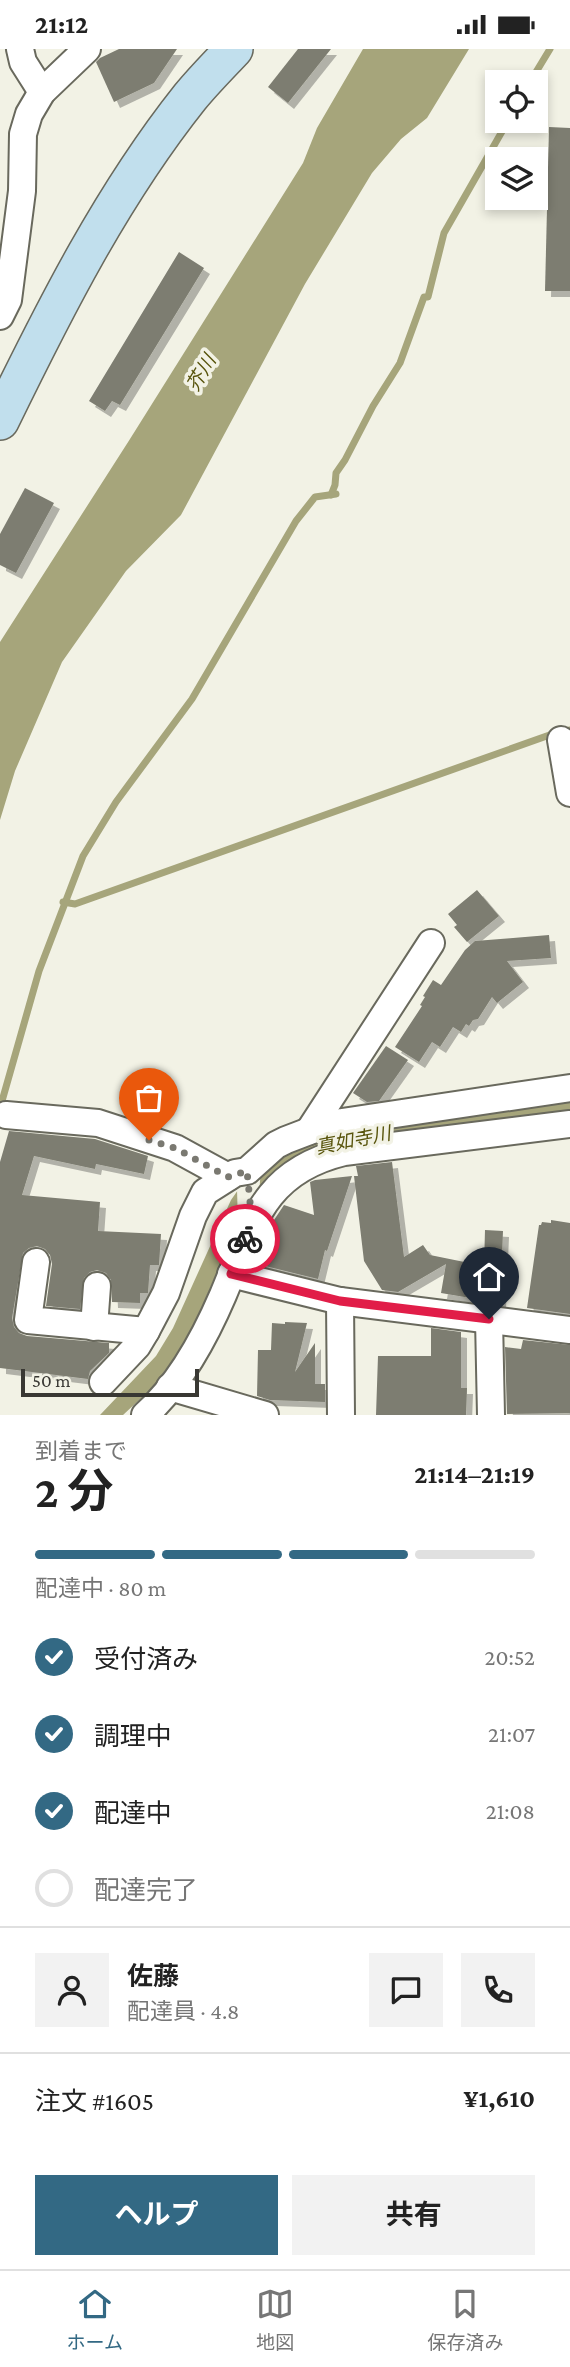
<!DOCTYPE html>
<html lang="ja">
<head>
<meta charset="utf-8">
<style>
  :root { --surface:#fff; --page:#f2f2f2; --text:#222; --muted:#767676; --line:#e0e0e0; --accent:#336984 }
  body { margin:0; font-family:"Crimson Pro","Noto Sans JP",serif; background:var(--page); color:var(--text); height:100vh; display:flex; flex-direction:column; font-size:26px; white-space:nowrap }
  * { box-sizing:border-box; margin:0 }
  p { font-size:23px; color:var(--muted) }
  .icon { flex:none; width:38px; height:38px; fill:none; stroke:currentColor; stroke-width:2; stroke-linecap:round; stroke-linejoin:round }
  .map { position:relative; height:1366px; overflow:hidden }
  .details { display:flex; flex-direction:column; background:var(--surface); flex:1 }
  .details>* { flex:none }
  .fabs { position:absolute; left:485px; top:21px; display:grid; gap:14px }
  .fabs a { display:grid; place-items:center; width:63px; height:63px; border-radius:0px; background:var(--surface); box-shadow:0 4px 10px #0003; font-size:35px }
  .scale { position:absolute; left:21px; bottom:18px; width:178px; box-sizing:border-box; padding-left:7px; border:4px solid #393833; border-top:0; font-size:19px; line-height:24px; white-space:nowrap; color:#393833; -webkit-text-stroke:5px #f2f2e5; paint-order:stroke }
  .pin { position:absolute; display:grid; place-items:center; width:60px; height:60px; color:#fff; margin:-72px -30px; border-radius:50% 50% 50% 0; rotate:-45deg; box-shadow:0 0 7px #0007 }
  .pin .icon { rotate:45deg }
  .courier { position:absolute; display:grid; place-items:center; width:70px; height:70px; margin:-35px; border:5px solid #e11d48; border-radius:50%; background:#fff; color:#222; box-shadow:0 2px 9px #0007 }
  .headline em { font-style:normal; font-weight:700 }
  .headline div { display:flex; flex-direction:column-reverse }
  .headline { display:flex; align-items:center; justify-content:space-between; height:119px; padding:0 35px }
  h1 { font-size:46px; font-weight:700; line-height:52px }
  .bar { display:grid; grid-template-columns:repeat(4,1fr); gap:10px 7px; align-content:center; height:84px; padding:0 35px }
  .bar i { height:9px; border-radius:5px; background:var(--line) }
  .bar .current { background:var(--accent) }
  .bar p { grid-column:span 4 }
  .line { display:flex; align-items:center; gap:18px; padding:0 35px; border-top:2px solid var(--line) }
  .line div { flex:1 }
  .round { display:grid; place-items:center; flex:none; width:74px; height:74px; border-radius:0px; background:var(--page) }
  ol { padding:0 35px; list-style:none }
  li { display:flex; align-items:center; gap:21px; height:77px }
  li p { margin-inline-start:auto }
  li .icon { padding:7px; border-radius:50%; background:var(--accent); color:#fff; stroke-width:4 }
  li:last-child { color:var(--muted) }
  li i { width:38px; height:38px; border:4px solid var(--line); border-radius:50% }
  .button { display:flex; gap:14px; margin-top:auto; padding:14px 35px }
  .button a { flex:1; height:80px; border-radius:0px; background:var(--accent); color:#fff; font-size:28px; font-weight:700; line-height:80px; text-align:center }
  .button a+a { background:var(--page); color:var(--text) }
  .status { display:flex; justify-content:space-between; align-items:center; height:49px; padding:0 35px; background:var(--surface); direction:ltr }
  .status svg { height:19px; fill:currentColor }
  .menu { display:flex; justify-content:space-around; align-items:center; height:98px; border-top:2px solid var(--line); background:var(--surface); font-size:19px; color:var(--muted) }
  .menu a { display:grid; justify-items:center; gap:4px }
  .menu .current { color:var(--accent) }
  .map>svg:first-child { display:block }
</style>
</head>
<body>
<div class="status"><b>21:12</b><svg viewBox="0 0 49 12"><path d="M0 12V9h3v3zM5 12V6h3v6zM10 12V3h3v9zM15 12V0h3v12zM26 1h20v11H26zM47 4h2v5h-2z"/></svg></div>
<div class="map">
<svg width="570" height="1366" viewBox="0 0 570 1366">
  <defs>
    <filter id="shadow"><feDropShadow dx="6" dy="6" stdDeviation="0" flood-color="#0004"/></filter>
  </defs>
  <rect width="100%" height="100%" fill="#f2f2e5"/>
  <g fill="#a6a57b">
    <polygon points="363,0 469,0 427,69 401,90 372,124 305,235 181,466 126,522 62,613 15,722 0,771 0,593 130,390 303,114 317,79"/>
    <polygon points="570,1051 570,1063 359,1093 259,1147 237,1176 188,1291 152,1339 123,1366 100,1366 156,1307 173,1279 231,1151 238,1141 282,1103 338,1085"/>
  </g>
  <polygon fill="#f2f2e5" points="261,1116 259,1148 240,1178 238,1175 237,1140"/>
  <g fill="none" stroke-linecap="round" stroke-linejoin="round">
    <g stroke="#a6a57b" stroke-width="7">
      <polyline points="530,33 550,0"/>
      <polyline points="331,446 335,436 336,424 345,411 373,357 400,314 424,248 428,248 444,184 508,72"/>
      <polyline points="63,853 75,855 558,683 570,681"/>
      <polyline points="0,1059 39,922 83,807 116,753 192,650 296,472 315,448 336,445"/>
    </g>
  </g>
  <g fill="#7d7d71" filter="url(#shadow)">
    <polygon points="119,0 177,0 154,34 114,53 96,13 100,9"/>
    <polygon points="298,0 331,0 288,54 268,38"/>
    <polygon points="549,78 570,79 570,242 545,242"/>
    <polygon points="179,203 204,219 120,356 112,352 105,362 89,352"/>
    <polygon points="25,439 54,454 16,524 0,516 0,485"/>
    <polygon points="477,841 499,867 467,893 454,878 457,876 448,865"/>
    <polygon points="549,886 551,909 507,912 523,933 497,954 492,948 478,970 473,971 469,977 466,975 461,983 453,978 440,998 432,993 419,1013 395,998 422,957 420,956 425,948 423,947 433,931 441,936 465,901 475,892"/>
    <polygon points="386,997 408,1011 379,1052 367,1053 353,1044"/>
    <polygon points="9,1082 95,1090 148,1107 144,1125 96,1115 95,1120 34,1107 22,1146 100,1153 98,1182 161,1185 159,1216 150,1216 148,1244 140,1244 140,1254 112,1253 111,1231 106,1224 97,1221 90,1223 84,1229 80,1260 46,1257 52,1215 50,1206 45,1200 37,1197 29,1199 23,1204 12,1269 14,1278 19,1284 27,1287 109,1294 109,1304 90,1322 88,1330 0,1319 0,1113"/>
    <polygon points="392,1113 404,1208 423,1196 430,1206 484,1217 485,1181 503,1182 500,1254 441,1244 446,1215 398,1243 382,1241 364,1212 354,1127 358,1127 356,1117"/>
    <polygon points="352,1127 327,1202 325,1201 318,1230 253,1214 270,1177 284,1156 314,1166 310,1133 315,1131"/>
    <polygon points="551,1171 570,1174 570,1265 527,1259 539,1176 541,1176 542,1173 551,1174"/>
    <polygon points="285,1273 307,1274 295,1323 315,1294 315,1335 325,1335 325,1353 270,1351 257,1347 258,1301 271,1301 272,1274 285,1275"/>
    <polygon points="431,1279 461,1283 461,1339 467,1339 466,1366 376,1366 378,1307 431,1307"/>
    <polygon points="523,1291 570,1296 570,1364 507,1365 505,1298 521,1300"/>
  </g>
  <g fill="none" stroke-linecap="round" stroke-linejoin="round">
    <g stroke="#69695d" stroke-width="30">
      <g id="street">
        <polyline points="20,0 23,13 42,43"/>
        <polyline points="0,267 8,251 22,142 23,85 29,65 42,43 87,0"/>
        <polyline points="561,691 570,744"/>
        <polyline points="6,1066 98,1074 175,1099 228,1128"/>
        <polyline points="309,1082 431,894"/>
        <polyline points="36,1213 28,1271 146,1282 166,1244 193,1167 205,1143 235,1124 247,1122 276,1096 286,1091 320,1078 342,1073 570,1039"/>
        <polyline points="231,1225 340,1252 570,1281"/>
        <polyline points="340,1252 341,1366"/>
        <polyline points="489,1270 491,1366"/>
        <polyline points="94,1278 97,1237"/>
        <polyline points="103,1333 137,1297 146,1282"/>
        <polyline points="170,1338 265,1366"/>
        <path d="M 145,1366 C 180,1335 205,1288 223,1246 C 252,1178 261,1123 344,1103 L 570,1075"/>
      </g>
    </g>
    <g stroke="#69695d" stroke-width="40">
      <path id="secondary" d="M 0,372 C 55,259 112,146 190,48 C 204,31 219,16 234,0"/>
    </g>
    <use href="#street" stroke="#fff" stroke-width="26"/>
    <use href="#secondary" stroke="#c1dfed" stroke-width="37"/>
  </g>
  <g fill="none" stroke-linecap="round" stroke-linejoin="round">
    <polyline stroke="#7a7971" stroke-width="7" stroke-dasharray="0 12.6" points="149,1091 175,1099 228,1128 247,1122 252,1173 245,1190"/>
    <polyline stroke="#e11d48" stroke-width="9" points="245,1190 231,1225 340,1252 489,1270"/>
  </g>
  <g text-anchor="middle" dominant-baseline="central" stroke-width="7" stroke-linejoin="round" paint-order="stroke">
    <g font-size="19" font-style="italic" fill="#58540c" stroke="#f2f2e5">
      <text transform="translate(201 324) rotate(-59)">芥川</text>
      <text transform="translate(353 1091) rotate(-11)">真如寺川</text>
    </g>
  </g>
</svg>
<div class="fabs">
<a><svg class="icon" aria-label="locate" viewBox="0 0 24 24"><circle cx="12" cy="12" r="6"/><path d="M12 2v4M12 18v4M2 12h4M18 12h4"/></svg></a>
<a><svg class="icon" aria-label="layers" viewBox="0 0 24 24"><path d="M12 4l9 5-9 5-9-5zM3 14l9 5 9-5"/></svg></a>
</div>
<div class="scale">50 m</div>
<div class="pin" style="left:149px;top:1091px;background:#ea580c"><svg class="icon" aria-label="bag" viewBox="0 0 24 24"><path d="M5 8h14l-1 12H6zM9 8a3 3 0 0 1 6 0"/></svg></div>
<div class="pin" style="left:489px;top:1270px;background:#1f2937"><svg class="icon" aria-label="home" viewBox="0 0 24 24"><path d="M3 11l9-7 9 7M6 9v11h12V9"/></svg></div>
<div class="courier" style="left:245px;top:1190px"><svg class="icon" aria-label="bike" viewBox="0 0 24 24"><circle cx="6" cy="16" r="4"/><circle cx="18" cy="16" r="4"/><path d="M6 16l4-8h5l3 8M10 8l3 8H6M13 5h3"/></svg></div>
</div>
<section class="details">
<div class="headline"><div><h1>2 分</h1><p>到着まで</p></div><em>21:14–21:19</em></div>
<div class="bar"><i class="current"></i><i class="current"></i><i class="current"></i><i></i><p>配達中 · 80 m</p></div>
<ol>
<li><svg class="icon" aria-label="check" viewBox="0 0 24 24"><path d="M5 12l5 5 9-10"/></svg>受付済み<p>20:52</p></li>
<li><svg class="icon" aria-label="check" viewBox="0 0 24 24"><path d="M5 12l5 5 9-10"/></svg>調理中<p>21:07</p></li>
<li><svg class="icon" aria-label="check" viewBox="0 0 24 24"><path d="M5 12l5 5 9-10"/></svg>配達中<p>21:08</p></li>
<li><i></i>配達完了</li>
</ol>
<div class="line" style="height:126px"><a class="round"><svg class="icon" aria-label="person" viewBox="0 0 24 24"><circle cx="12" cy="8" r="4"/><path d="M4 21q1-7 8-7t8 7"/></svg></a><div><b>佐藤</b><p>配達員 · 4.8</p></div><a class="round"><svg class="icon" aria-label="chat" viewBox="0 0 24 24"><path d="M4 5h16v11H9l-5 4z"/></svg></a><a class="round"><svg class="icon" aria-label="phone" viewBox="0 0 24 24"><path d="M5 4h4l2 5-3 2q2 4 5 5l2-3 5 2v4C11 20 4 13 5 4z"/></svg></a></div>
<div class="line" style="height:91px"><div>注文 #1605</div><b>¥1,610</b></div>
<div class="button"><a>ヘルプ</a><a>共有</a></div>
</section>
<nav class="menu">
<a class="current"><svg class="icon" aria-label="home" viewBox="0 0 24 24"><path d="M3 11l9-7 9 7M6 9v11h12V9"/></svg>ホーム</a>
<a><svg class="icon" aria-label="map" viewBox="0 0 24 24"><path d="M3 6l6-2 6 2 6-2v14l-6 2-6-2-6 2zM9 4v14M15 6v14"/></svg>地図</a>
<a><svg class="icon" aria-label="saved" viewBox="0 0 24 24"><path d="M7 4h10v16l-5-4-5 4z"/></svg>保存済み</a>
</nav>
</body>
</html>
